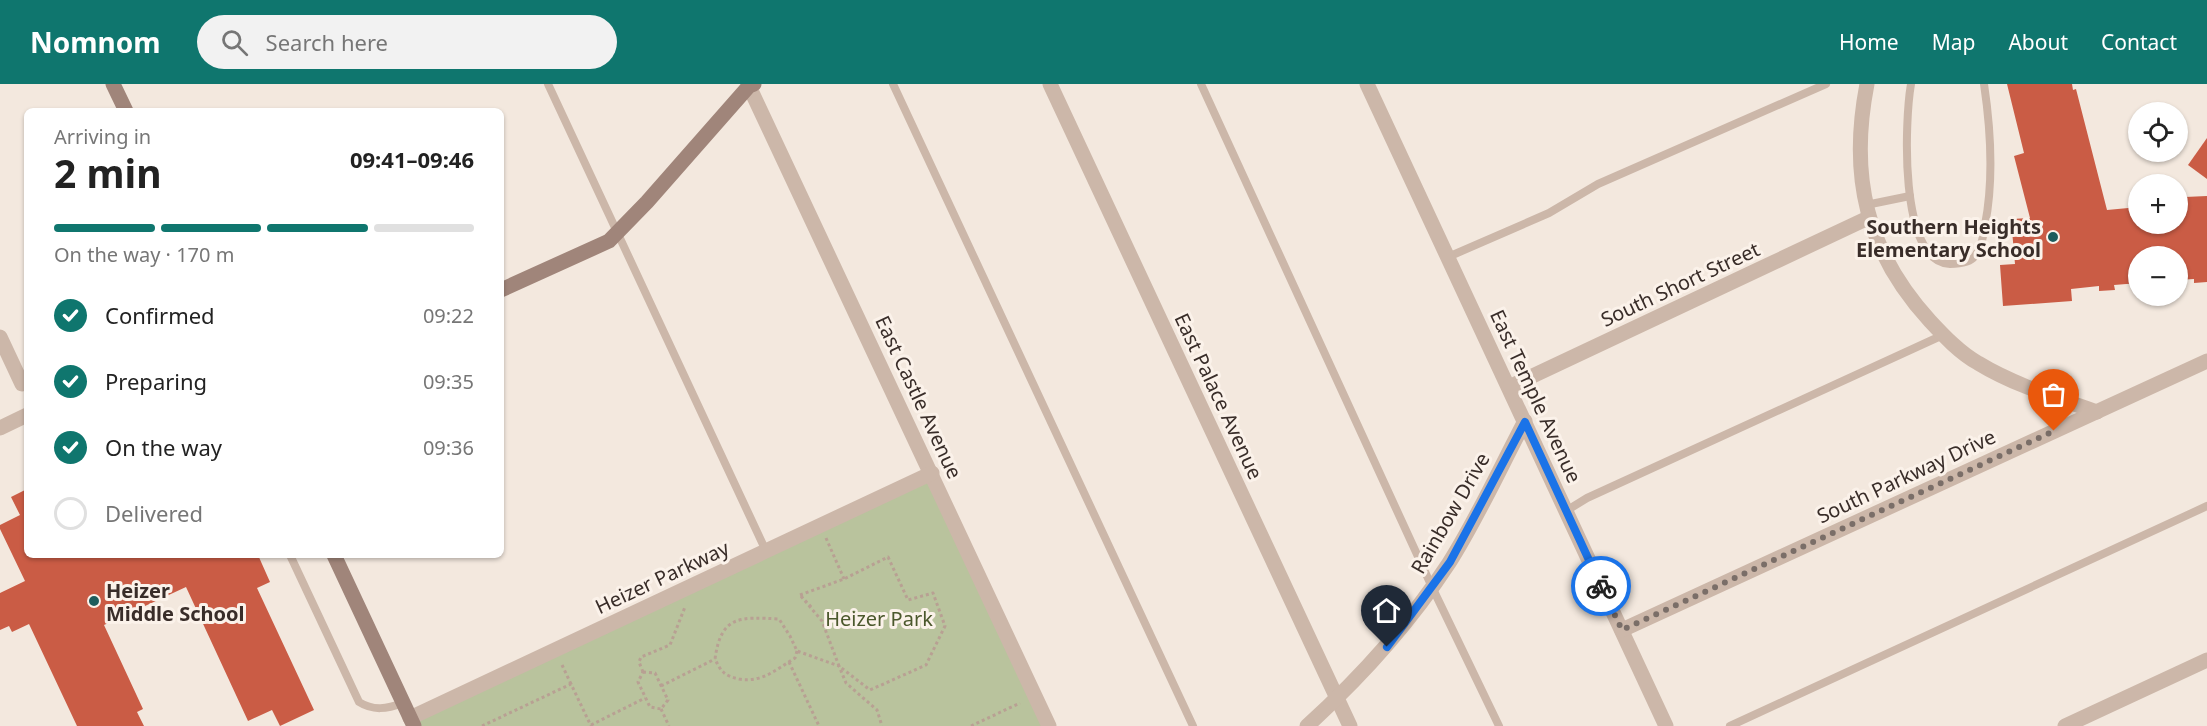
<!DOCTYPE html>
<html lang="en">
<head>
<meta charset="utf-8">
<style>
  :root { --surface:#fff; --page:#f2f2f2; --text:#222; --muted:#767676; --line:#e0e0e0; --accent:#0f766e }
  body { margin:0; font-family:"Noto Sans",sans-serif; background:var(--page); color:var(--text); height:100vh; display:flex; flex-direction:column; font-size:22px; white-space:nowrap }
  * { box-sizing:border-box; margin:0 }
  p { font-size:20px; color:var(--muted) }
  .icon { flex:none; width:33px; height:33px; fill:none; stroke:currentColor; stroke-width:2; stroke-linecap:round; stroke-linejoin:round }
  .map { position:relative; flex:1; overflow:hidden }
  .side { position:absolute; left:24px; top:24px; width:480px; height:450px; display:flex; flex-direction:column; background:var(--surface); border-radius:9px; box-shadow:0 2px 4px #0004 }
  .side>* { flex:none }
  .controls { position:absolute; left:2128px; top:18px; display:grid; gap:12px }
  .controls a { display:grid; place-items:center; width:60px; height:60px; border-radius:50%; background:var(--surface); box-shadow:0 2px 4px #0004; font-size:30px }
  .pin { position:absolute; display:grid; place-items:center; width:51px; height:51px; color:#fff; margin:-62px -26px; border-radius:50% 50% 50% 0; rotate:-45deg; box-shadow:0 0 6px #0007 }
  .pin .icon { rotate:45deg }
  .courier { position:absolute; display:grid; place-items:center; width:60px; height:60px; margin:-30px; border:4px solid #1a73e8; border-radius:50%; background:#fff; color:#222; box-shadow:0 2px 8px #0007 }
  .headline em { font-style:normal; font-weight:700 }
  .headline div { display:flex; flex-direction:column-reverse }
  .headline { display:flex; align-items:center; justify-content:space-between; height:102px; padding:0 30px }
  h1 { font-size:39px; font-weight:700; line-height:45px }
  .bar { display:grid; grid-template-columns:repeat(4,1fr); gap:9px 6px; align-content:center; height:72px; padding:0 30px }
  .bar i { height:8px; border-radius:4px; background:var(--line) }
  .bar .on { background:var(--accent) }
  .bar p { grid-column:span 4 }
  ol { padding:0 30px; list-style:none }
  li { display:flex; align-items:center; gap:18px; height:66px }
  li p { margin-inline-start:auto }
  li .icon { padding:6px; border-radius:50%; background:var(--accent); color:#fff; stroke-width:4 }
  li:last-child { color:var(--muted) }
  li i { width:33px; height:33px; border:3px solid var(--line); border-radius:50% }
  header { display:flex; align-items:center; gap:36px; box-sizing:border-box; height:84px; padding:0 30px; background:var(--accent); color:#fff }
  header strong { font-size:28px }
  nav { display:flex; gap:33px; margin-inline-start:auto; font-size:21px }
  .search { width:420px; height:54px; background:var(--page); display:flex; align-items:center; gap:15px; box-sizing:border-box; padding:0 21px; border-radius:33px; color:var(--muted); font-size:22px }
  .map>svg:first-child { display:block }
</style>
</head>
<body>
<header>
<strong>Nomnom</strong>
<div class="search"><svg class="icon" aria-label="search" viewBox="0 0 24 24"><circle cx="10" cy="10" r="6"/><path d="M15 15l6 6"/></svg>Search here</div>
<nav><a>Home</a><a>Map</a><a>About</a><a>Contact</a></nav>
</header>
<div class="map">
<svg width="2207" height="642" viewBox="0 0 2207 642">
  <rect width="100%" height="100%" fill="#f3e8de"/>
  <polygon fill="#b9c39d" points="932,389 1049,642 414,642 410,634"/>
  <g fill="#ca5c45">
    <polygon points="2007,0 2072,0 2073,6 2076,5 2107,126 2139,123 2139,140 2178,140 2178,120 2185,120 2185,113 2207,112 2207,198 2194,199 2194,195 2178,196 2178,172 2139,172 2139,199 2114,201 2115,206 2099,207 2099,202 2071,205 2072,217 2003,222 2000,181 2015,180 2011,135 2030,134 2014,72 2024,69"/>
    <polygon points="2207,54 2207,95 2188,81"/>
    <polygon points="27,405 27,471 258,471 270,498 257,504 314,626 280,642 272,626 248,637 186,503 104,541 143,625 137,628 144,642 77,642 29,540 12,548 9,542 0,546 0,509 25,497 0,445 0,441 20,431 11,413"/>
  </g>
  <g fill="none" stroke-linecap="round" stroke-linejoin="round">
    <g stroke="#b8a093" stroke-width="3" stroke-dasharray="3 3" stroke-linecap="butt">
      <polyline points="826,454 844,495"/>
      <polyline points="800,511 844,495 888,473 908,516 933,509 945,542 926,581 870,606 839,582 822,537 800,511 813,525"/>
      <path d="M 797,567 L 795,574 C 777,585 762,599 739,595 C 725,592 721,588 715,575 C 721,531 740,533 779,535 L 790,552 L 797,567 L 839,582 L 846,599 L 877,626 L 882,642"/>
      <polyline points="789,578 819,642"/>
      <polyline points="562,581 571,600"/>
      <polygon points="643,588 655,589 668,616 661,625 650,623 638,598"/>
      <polyline points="643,588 639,578 641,573 670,561 685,523"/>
      <polyline points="661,602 715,575"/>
      <polyline points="661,625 669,642"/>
      <polyline points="591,641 645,614"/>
      <polyline points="482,642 571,600 591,642"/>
      <polyline points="971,642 1020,619"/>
    </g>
    <g stroke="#ccb7a9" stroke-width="8">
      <polyline points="548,0 766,467"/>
      <polyline points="893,0 1193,642"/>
      <polyline points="1201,0 1432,503 1499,642"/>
      <path d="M 1911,0 C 1905,34 1898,178 1950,180 C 1959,180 1970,179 1975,172 C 1982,163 1983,152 1985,141 C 1994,95 1991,47 1984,0"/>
      <polyline points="1866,121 1910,112"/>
      <polyline points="1448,173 1549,129 1598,100 1826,0"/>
      <polyline points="1566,427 1587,414 1943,251"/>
      <path d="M 290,471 L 359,618 C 373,627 387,625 403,619"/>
      <polyline points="1730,642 2207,422"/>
    </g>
    <g stroke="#ccb7a9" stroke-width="15">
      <polyline points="748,0 1049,642"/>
      <polyline points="1050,0 1350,642"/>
      <polyline points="1367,0 1666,642"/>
      <path d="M 1867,0 C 1849,92 1866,167 1930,237 C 1944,252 1960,269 1978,279 C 2014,301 2057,314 2097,328"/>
      <polyline points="0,253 22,300"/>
      <polyline points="1509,303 1868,134"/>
      <polyline points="0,344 27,331"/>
      <polyline points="1622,546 2207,277"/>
      <polyline points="410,634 932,389"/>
      <path d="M 1307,642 C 1361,593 1409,540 1449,479 C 1477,435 1500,384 1525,337"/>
      <polyline points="2065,642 2207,576"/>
    </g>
    <g stroke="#a0857a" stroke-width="15">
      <polyline points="113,0 126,27"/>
      <polyline points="501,206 609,157 647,118 749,2 754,0"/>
      <polyline points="334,471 414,642"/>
    </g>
  </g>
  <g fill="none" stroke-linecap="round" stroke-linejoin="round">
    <polyline stroke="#7a6e68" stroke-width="6" stroke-dasharray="0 10.8" points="1601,502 1622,546 2054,347"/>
    <polyline stroke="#1a73e8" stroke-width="8" points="1387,563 1450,478 1525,338 1601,502"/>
  </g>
  <g fill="#1d5c5c" stroke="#fbf2ea" stroke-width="2">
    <circle cx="2053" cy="153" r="6"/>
    <circle cx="94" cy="517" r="6"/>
  </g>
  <g text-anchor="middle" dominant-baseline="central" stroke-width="6" stroke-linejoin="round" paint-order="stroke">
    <g font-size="20" font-weight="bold" fill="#392d29" stroke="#fbf2ea" text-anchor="end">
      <text x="2041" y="142">Southern Heights<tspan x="2041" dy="23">Elementary School</tspan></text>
      <text x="106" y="506" text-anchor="start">Heizer<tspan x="106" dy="23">Middle School</tspan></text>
    </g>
    <g font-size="20" fill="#392d29" stroke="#fbf2ea">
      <text transform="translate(1680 200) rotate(-25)">South Short Street</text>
      <text transform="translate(1219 312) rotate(65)">East Palace Avenue</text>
      <text transform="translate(1536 312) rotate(65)">East Temple Avenue</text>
      <text transform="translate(919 313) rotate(65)">East Castle Avenue</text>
      <text transform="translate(1906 392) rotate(-25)">South Parkway Drive</text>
      <text transform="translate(1450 429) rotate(-60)">Rainbow Drive</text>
      <text transform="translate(662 493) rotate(-25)">Heizer Parkway</text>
    </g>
    <g font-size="20" fill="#4b582c" stroke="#fbf2ea">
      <text x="879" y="534">Heizer Park</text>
    </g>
  </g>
</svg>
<div class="controls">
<a><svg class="icon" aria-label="locate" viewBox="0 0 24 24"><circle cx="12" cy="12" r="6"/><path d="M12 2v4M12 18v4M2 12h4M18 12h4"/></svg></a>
<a>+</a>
<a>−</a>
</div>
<div class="pin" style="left:2054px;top:347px;background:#ea580c"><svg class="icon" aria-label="bag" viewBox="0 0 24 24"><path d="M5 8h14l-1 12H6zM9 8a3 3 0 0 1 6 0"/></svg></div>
<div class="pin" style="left:1387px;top:563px;background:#1f2937"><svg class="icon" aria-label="home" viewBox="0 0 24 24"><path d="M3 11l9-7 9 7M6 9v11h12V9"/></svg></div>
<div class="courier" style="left:1601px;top:502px"><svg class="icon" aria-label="bike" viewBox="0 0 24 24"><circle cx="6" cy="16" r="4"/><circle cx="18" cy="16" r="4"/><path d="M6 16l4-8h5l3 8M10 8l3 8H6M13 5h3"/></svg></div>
<section class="side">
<div class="headline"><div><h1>2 min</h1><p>Arriving in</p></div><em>09:41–09:46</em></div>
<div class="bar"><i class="on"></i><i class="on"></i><i class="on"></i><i></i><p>On the way · 170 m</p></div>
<ol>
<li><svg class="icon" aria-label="check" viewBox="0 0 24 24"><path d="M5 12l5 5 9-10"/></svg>Confirmed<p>09:22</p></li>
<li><svg class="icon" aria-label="check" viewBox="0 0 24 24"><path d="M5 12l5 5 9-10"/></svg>Preparing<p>09:35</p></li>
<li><svg class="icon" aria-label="check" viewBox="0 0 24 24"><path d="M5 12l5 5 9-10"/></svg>On the way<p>09:36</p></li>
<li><i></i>Delivered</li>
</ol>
</section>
</div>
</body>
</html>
